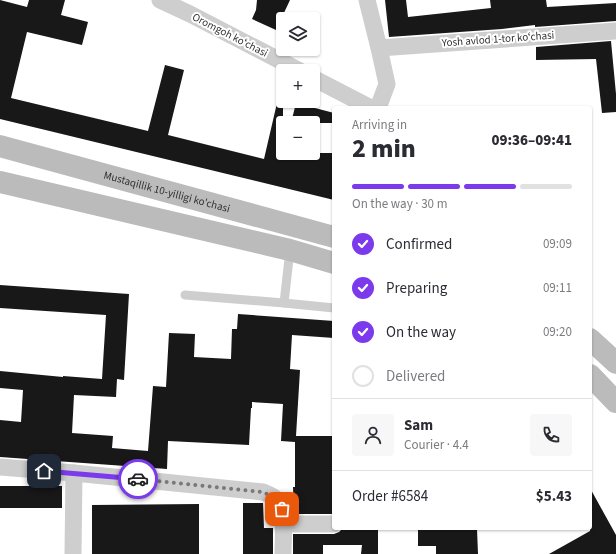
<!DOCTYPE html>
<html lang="en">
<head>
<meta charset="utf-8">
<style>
  :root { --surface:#fff; --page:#f7f7f7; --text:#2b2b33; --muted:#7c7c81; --line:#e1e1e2; --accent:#7c3aed }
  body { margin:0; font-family:"Source Sans 3",sans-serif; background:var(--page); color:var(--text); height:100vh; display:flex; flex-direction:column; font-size:15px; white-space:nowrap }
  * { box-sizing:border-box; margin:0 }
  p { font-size:13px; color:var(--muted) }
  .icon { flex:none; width:22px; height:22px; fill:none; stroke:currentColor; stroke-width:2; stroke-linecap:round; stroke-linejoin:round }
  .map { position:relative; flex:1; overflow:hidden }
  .drawer { position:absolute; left:332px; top:106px; width:260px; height:424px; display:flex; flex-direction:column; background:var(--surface); border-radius:4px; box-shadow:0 1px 3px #0004 }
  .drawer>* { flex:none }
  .fabs { position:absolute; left:276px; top:12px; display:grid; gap:8px }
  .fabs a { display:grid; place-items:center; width:44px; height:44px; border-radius:4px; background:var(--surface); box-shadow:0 1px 3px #0004; font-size:20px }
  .pin { position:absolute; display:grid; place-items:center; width:34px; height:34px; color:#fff; margin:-17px; border-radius:8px; box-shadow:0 2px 6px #0006 }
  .courier { position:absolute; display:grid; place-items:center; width:40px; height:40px; margin:-20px; border:3px solid #7c3aed; border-radius:50%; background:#fff; color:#222; box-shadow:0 1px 5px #0007 }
  .overview em { font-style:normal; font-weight:800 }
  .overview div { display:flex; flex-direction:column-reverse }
  .overview { display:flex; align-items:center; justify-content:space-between; height:68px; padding:0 20px }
  h1 { font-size:26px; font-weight:800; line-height:30px }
  .bar { display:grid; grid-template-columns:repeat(4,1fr); gap:6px 4px; align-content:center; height:48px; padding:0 20px }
  .bar i { height:5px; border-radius:3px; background:var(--line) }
  .bar .current { background:var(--accent) }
  .bar p { grid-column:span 4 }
  .line { display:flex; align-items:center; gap:10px; padding:0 20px; border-top:1px solid var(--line) }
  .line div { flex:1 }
  .round { display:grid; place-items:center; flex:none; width:42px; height:42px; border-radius:4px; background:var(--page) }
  ol { padding:0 20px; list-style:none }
  li { display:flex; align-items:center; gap:12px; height:44px }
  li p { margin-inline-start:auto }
  li .icon { padding:4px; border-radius:50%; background:var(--accent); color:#fff; stroke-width:4 }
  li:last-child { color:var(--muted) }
  li i { width:22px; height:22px; border:2px solid var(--line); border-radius:50% }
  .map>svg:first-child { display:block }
</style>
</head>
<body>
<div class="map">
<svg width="616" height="554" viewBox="0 0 616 554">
  <rect width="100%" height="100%" fill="#fff"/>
  <g fill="#181818">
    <polygon points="0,0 27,7 29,0 65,0 61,15 88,22 82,45 27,32 11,98 148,131 165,65 184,70 168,135 264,159 277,103 283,104 283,153 334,153 334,200 0,119"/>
    <polygon points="257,0 290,0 276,30 252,19 256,10"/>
    <polygon points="385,0 406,0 408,17 491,8 490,0 546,0 547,7 616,3 616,21 535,27 535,25 502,29 389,37"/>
    <polygon points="611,41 616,94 616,112 602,113 596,59 536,60 536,47"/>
    <polygon points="296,103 334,113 334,123 291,123"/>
    <polygon points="0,285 129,294 124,380 117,379 116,397 74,395 72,433 113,436 112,448 148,451 153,386 166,387 169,333 195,334 194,357 231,359 232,329 237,329 238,314 334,321 334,338 292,335 290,369 300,370 296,436 334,436 334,514 294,514 293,487 295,487 295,442 281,441 283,404 252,402 252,408 251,408 249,445 168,441 167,469 0,457 0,420 21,422 23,390 0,388 0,371 63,377 63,376 102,379 106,315 0,308"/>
    <rect x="0" y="486" width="62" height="22"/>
    <polygon points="590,488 616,535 616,554 549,554 590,531"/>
    <polygon points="243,503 263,503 264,528 273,528 273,554 243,554"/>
    <polygon points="199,504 199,554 92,554 92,505"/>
    <polygon points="343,528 378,528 378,554 361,554 362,545 323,545 323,554 293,554 293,534 334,534 339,532"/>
    <polygon points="443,528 461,528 461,530 477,529 478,554 436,554 436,546 418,546 418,530 443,530"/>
  </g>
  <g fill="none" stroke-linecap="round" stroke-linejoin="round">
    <g stroke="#cecece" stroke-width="9">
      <polyline points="290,250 284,303 334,308"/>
      <polyline points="185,295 284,303"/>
    </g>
    <g stroke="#cecece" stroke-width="17">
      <polyline points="160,0 190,14 300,71"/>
      <polyline points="367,0 379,48 387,84 378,108"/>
      <polyline points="379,48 616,31"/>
      <polyline points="313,78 371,108"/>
      <path d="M 0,467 L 74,473 L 263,492 C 268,494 274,496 277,500 C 286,508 283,542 283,554"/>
      <polyline points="283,524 334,524"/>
      <polyline points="73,554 74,473"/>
    </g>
    <g stroke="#bbb" stroke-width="22">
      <path id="s1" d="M 0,146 L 334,237"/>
      <polyline points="0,182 290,250 334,263"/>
      <polyline points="590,339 616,363"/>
      <polyline points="590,375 616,402"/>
    </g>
  </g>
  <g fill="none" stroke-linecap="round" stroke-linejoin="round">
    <polyline stroke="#797979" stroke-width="4" stroke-dasharray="0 7.2" points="138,479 263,492 278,500 282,509"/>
    <polyline stroke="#7c3aed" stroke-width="5" points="44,471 138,479"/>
  </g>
  <g text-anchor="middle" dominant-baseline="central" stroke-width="4" stroke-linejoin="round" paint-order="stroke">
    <g font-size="11" fill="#313131" stroke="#fff">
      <text transform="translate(230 35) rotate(27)">Oromgoh koʻchasi</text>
      <text transform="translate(498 39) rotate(-4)">Yosh avlod 1-tor koʻchasi</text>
      <text stroke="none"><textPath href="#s1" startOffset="173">Mustaqillik 10-yilligi ko'chasi</textPath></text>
    </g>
  </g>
</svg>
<div class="fabs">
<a><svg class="icon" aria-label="layers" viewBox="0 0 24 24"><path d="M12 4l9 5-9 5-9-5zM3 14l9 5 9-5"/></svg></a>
<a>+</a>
<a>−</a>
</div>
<div class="pin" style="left:282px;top:509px;background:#ea580c"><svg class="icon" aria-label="bag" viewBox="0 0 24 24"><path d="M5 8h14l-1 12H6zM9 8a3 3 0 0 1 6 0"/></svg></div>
<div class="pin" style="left:44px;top:471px;background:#1f2937"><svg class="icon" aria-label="home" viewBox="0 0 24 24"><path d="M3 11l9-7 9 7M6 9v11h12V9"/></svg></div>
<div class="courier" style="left:138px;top:479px"><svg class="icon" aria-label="car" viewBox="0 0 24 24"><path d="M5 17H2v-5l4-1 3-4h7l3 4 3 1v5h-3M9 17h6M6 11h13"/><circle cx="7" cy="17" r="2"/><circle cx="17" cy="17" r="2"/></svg></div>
<section class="drawer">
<div class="overview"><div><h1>2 min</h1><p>Arriving in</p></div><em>09:36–09:41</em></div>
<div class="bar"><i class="current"></i><i class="current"></i><i class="current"></i><i></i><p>On the way · 30 m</p></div>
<ol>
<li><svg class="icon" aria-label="check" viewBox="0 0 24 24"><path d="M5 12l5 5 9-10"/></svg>Confirmed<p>09:09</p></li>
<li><svg class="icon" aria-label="check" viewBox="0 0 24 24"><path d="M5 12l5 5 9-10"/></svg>Preparing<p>09:11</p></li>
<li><svg class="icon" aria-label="check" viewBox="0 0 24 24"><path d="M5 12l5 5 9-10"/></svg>On the way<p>09:20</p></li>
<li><i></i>Delivered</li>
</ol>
<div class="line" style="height:72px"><a class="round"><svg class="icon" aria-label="person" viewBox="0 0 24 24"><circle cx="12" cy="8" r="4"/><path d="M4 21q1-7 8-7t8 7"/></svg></a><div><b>Sam</b><p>Courier · 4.4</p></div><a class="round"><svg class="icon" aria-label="phone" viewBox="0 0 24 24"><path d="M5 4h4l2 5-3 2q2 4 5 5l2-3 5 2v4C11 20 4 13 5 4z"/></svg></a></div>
<div class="line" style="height:52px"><div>Order #6584</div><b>$5.43</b></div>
</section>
</div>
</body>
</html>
